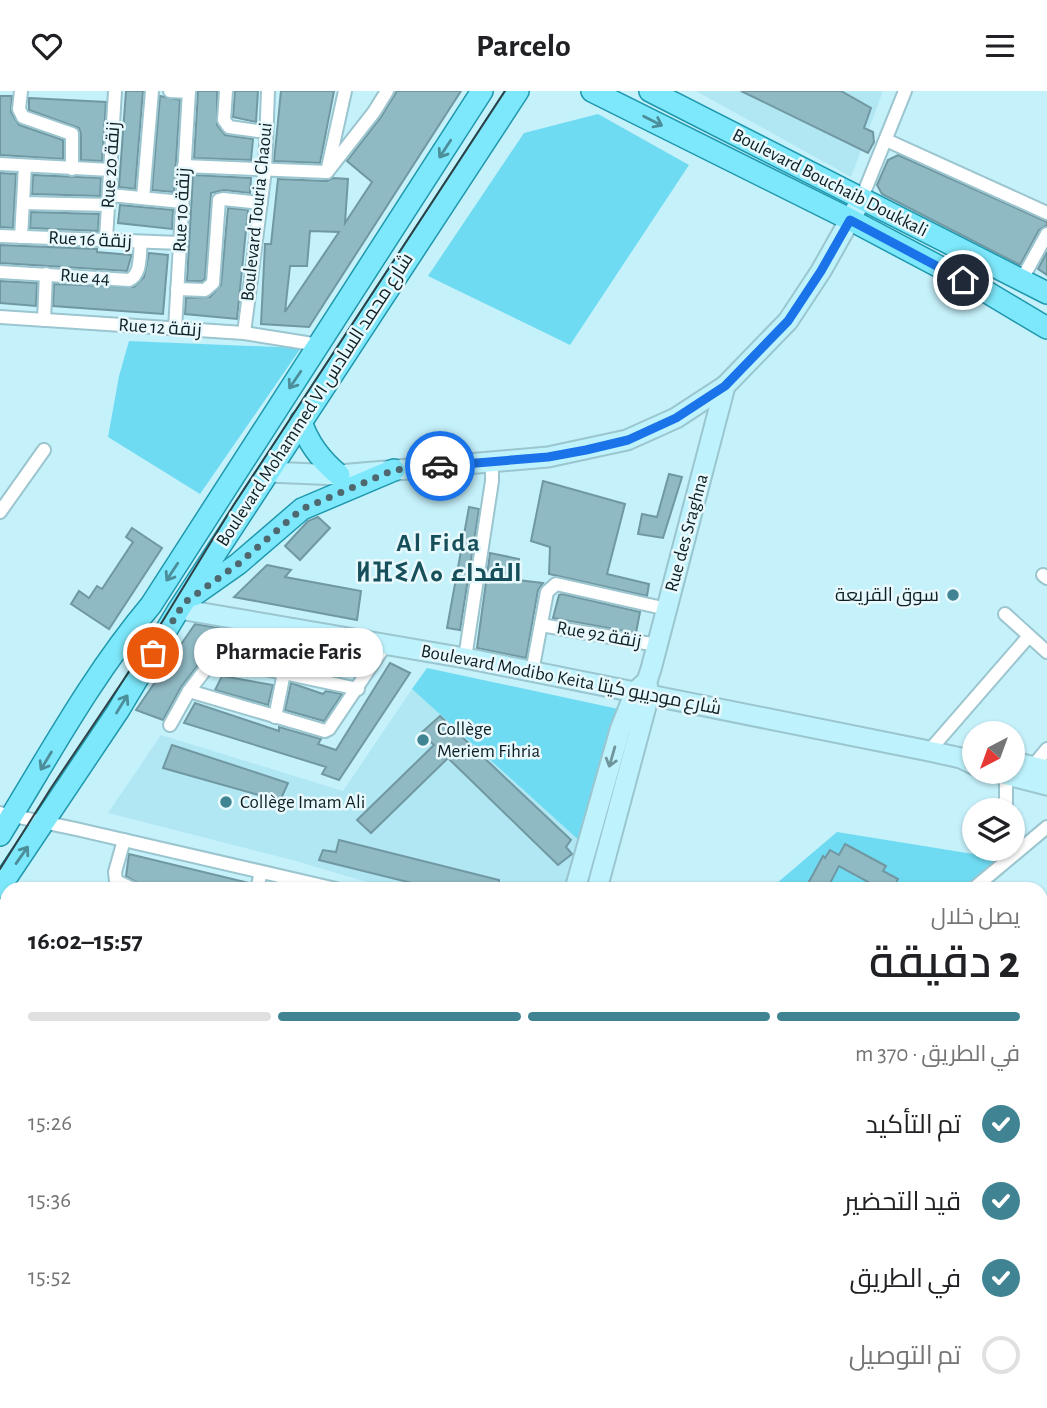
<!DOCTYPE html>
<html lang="ar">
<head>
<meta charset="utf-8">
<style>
  :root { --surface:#fff; --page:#f2f2f2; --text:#202124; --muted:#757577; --line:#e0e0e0; --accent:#408493 }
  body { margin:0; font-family:"Alegreya Sans",Cairo,"Noto Sans Tifinagh",sans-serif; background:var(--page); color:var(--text); direction:rtl; height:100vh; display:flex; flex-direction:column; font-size:26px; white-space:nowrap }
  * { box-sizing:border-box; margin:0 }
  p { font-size:23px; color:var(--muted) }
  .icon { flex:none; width:38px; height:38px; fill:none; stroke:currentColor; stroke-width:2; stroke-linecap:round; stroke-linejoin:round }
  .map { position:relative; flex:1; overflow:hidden; direction:ltr }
  .details { position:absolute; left:0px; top:791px; width:1048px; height:527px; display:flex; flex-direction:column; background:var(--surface); border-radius:21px 21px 0 0; box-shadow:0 2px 5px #0004; direction:rtl }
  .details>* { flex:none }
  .needle { width:46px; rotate:221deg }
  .tools { position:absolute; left:962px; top:630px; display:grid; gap:14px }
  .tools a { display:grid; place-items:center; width:63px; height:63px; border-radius:50%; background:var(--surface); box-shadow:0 2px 5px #0004; font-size:35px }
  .pin { position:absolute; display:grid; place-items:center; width:60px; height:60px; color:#fff; margin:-30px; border:4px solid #fff; border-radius:50%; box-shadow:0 2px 7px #0007 }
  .courier { position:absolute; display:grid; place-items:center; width:70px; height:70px; margin:-35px; border:5px solid #1a73e8; border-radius:50%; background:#fff; color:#222; box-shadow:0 2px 9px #0007 }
  .bubble { position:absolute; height:49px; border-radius:24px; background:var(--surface); box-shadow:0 2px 5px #0004; font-size:23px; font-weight:600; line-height:49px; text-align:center; direction:rtl }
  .headline em { font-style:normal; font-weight:600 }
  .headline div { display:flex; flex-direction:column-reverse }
  .headline { display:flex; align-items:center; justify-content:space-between; height:119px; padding:0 28px }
  h1 { font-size:46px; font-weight:600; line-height:52px }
  .bar { display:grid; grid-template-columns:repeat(4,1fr); gap:10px 7px; align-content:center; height:84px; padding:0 28px }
  .bar i { height:9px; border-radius:5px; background:var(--line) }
  .bar .selected { background:var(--accent) }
  .bar p { grid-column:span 4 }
  ol { padding:0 28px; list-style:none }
  li { display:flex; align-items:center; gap:21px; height:77px }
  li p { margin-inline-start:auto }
  li .icon { padding:7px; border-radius:50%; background:var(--accent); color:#fff; stroke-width:4 }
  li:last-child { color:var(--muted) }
  li i { width:38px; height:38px; border:4px solid var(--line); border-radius:50% }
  header { display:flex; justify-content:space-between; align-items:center; height:91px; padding:0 28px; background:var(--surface); font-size:32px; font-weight:600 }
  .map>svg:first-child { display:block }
</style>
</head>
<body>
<header><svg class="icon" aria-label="menu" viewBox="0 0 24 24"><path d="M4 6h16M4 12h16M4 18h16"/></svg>Parcelo<svg class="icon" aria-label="heart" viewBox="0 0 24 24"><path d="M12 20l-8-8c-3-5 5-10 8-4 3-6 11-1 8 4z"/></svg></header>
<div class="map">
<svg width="1047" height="1317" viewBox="0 0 1047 1317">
  <rect width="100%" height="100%" fill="#c5f1fb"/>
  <g fill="#b1e6f3">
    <polygon points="696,0 883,0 851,86"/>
    <polygon points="412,598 583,753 568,798 390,798 296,770 108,722 161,644 343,700"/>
  </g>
  <g fill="#6fdbf2">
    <polygon points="598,23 689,74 570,254 428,185 524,42"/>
    <polygon points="129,250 301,257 200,403 108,346 119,285"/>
    <polygon points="427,577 623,619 583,753 412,598"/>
    <polygon points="837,741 998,767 961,798 770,798"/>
  </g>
  <g fill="#8fb9c3" stroke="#7098a2" stroke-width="2" fill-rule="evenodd">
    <polygon points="126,0 143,0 135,98 119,96"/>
    <polygon points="198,0 217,0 217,34 225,44 253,48 251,69 194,67"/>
    <polygon points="235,0 258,0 256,31 233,26"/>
    <polygon points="281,0 334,0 320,72 274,70"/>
    <path d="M 397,0 L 461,0 L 309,236 L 261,233 L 265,153 L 271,153 L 278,88 L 327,90 L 333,87 L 348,88 L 345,132 L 372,91 L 347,70 L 381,26 ZM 310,140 L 339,141 L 285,221 L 290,175 L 307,175 Z"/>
    <polygon points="741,0 841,0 871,17 864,37 873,41 874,51 868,62"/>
    <polygon points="0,5 12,5 11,21 19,34 63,49 63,68 0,64"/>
    <polygon points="160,5 180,9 174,101 152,99"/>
    <polygon points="29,7 106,11 102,70 81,69 81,43 79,37 29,19"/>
    <polygon points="898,64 1047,131 1047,134 1039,139 1020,174 882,103 877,94 888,69"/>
    <polygon points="0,82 16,83 13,137 0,136"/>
    <polygon points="33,84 101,87 100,105 32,103"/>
    <polygon points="193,84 251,87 250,102 224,99 211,102 205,188 202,190 187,190"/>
    <polygon points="120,114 173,119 172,138 118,132"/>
    <polygon points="228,117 248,119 237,228 185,223 186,207 210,206 221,194"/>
    <polygon points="31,121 99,123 98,140 30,137"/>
    <polygon points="0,154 97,158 97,161 131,164 131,166 127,180 0,172"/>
    <polygon points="1047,161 1047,184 1038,178"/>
    <polygon points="149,162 168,164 163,223 53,215 54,193 134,196 144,186"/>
    <polygon points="0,190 37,192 36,215 0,212"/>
    <polygon points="669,383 682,386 663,447 638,443 642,423 657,426"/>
    <polygon points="543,390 625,413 607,483 649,493 647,505 549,483 550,456 531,450"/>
    <polygon points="469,416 479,418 460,539 447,537"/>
    <polygon points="318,426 330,437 300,469 285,455 308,430"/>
    <polygon points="132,437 162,457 109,538 71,513 79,500 89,507 97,495 102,498 133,451 126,446"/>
    <polygon points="490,462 519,468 518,489 543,492 538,499 526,567 477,557"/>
    <polygon points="267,474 291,479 285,486 361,500 357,529 234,506"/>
    <polygon points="562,503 640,521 636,542 553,527 559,504"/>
    <polygon points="195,533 368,563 355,581 275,571 216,560 204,566 181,596 163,629 136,619"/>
    <polygon points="390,572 410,582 339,689 322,683 326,676 184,632 195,612 279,640 279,636 321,648 318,653 336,659"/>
    <polygon points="222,585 273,594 268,614 215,599"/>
    <polygon points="291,592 323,603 326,600 342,603 324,630 285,619"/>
    <polygon points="440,625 571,749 566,756 572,763 558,774 448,667 371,742 357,729 434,654 421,642"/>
    <polygon points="172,654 288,692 280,710 163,677"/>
    <polygon points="339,749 499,789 499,798 440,798 421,793 420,798 412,798 412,792 319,769 323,759 336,761"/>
    <polygon points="845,753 886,775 883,780 898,788 893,798 881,798 839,775 827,798 805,798 823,765 825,767 830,759 839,764"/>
    <polygon points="129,763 249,792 248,798 157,798 141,794 126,785"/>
  </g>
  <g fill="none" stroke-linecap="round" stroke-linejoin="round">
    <g stroke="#9bc5cf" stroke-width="16">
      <g id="street">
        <polyline points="21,0 19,18 23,26 72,43 72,78"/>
        <polyline points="170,0 189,1"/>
        <polyline points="226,0 224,29 229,36 265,41"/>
        <polyline points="886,49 1047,122"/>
        <polyline points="0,73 111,79"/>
        <polyline points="184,75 327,81 374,21 387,0"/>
        <polyline points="327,81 345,0"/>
        <polyline points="110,104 182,111"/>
        <polyline points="143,107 152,0"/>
        <polyline points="861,109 905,0"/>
        <polyline points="23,112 109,114"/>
        <polyline points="0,145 180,152"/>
        <polyline points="21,146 25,75"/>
        <polyline points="106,148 115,0"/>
        <path d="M 0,181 L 129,189 C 142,183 139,164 141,151"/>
        <polyline points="1022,188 1047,143"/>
        <polyline points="177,198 205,199 213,192 219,109 223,108 261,112"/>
        <polyline points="0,226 244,242 319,254"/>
        <polyline points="44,229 46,183"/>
        <polyline points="175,238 189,0"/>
        <polyline points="244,242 265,79 268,0"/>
        <polyline points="0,421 44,359"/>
        <polyline points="1043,484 1047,487"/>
        <polyline points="1005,523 1047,561"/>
        <polyline points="541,534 657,554"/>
        <polyline points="465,567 492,390 492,371"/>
        <polyline points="532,581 547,501 556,493 667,518"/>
        <polyline points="358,598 219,568 211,571 189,600 325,640 329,638 386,553"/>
        <polyline points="275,626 284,582"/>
        <polyline points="170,634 189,600"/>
        <polyline points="929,660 1029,545"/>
        <polyline points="1033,675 1047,658"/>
        <polyline points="1006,683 1006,719"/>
        <polyline points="0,722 76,738 336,798"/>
        <polyline points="124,749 115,781 116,790 133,798"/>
        <polyline points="257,798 261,781"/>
        <polyline points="973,798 1047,736"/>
        <polyline points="1041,819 1047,814"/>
        <polyline points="0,863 7,868"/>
        <polyline points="1041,915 1047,922"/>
        <polyline points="0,963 7,966"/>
        <polyline points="1041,998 1047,993"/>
        <polyline points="1041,1077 1047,1080"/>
        <polyline points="0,1121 7,1125"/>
        <polyline points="0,1150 7,1154"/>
        <polyline points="0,1204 7,1207"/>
        <polyline points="1041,1250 1047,1269"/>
        <polyline points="0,1264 7,1268"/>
        <polyline points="1041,1278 1047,1281"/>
        <polyline points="90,1311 103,1317"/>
        <polyline points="392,1311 404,1317"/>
        <polyline points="510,1311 517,1317"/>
        <polyline points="580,1311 586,1317"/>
        <polyline points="40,1317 43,1311"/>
        <polyline points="69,1317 70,1311"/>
        <polyline points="117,1317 120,1311"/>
        <polyline points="171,1317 174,1311"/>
        <polyline points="221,1317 224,1311"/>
        <polyline points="270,1317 273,1311"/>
        <polyline points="320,1317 323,1311"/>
        <polyline points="368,1317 372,1311"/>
      </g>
    </g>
    <g stroke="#9bc5cf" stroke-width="23">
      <g id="secondary">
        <polyline points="268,381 339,384 548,366 627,349 676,327 725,295 788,230 821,180 861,109"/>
        <polyline points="179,518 465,567 929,660 961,667 975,674"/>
        <polyline points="1014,671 1047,679"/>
        <polyline points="996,681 1047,694"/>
        <polyline points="575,798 620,639 635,601 647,590 651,578 725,295"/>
        <polyline points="597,798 649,604 647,593"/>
        <polyline points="448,1317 449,1311"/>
        <polyline points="473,1317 474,1311"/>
        <polyline points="1021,1317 1047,1310"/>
      </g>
    </g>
    <g stroke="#1f97ad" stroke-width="24">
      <g id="primary">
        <polyline points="592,0 851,129 985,200 1047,237"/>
        <polyline points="650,0 1047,202"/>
        <path d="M 301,330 C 308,353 321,369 339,384"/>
        <polyline points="194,504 238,473 302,418 394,379"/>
        <path d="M 0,744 C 48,666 92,584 151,514 L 482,0"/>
        <polyline points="0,796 118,620 179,518 518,0"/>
      </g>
    </g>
    <use href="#street" stroke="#fff" stroke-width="12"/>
    <use href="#secondary" stroke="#bef3fd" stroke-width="19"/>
    <use href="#primary" stroke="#7de8fb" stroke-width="21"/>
    <polyline stroke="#2d4146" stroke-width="2" points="0,778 51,697 159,536 233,415 505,0"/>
  </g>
  <defs><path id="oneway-shaft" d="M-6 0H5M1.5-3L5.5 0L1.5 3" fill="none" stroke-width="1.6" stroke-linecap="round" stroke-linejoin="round" transform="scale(1.75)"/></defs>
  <g stroke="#4c8e9a">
    <use href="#oneway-shaft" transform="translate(653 30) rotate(27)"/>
    <use href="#oneway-shaft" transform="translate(445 58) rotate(123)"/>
    <use href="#oneway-shaft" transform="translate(295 289) rotate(124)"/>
    <use href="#oneway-shaft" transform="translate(172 481) rotate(123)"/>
    <use href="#oneway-shaft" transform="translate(122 613) rotate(-58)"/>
    <use href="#oneway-shaft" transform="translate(46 670) rotate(121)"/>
    <use href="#oneway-shaft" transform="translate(22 764) rotate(-55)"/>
  </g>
  <use stroke="#6f949b" href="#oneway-shaft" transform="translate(612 666) rotate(106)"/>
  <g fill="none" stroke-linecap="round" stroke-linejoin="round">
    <polyline stroke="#4f686f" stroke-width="7" stroke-dasharray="0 12.6" points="153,562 184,512 238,473 302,418 394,379 440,375"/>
    <polyline stroke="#1a73e8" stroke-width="9" points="440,375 548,366 586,359 628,349 676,327 725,295 788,230 821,180 850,129 963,189"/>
  </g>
  <g fill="#408493" stroke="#e8f9fd" stroke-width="2.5">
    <circle cx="953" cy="504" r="7"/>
    <circle cx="423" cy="649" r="7"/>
    <circle cx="226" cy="711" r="7"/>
  </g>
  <g text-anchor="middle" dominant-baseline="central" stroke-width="5" stroke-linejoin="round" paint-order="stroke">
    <g font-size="19" fill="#0f1f23" stroke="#e8f9fd">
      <text transform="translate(111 74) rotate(-86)">Rue 20 زنقة</text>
      <text transform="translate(830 92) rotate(27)">Boulevard Bouchaib Doukkali</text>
      <text transform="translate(182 119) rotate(-87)">Rue 10 زنقة</text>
      <text transform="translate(257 121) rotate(-84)">Boulevard Touria Chaoui</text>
      <text transform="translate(90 149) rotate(3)">Rue 16 زنقة</text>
      <text transform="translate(85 186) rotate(4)">Rue 44</text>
      <text transform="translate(160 237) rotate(4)">Rue 12 زنقة</text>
      <text transform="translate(315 309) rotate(-57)">Boulevard Mohammed VI شارع محمد السادس</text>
      <text transform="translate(687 442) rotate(-75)">Rue des Sraghna</text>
      <text transform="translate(599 544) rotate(10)">Rue 92 زنقة</text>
      <text transform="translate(571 589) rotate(11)">Boulevard Modibo Keita شارع موديبو كيتا</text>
    </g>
    <g font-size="19" fill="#0f1f23" stroke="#e8f9fd" text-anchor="start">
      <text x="939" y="504" text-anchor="end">سوق القريعة</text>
      <text x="437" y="638">Collège<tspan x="437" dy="22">Meriem Fihria</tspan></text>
      <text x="240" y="711">Collège Imam Ali</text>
    </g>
    <g font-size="26" font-weight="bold" letter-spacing="2" fill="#164f5a" stroke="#e8f9fd">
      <text x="439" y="452">Al Fida<tspan x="439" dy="30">ⵍⴼⵉⴷⴰ الفداء</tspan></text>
    </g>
  </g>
</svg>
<div class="tools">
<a><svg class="needle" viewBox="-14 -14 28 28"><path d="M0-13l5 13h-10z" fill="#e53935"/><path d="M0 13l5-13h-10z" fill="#757577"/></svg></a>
<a><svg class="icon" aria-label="layers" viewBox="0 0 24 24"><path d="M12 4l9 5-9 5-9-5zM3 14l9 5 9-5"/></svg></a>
</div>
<div class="pin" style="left:153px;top:562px;background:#ea580c"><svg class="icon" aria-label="bag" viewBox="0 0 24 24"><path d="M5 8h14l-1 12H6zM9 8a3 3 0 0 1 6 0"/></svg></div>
<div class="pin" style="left:963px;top:189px;background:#1f2937"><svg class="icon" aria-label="home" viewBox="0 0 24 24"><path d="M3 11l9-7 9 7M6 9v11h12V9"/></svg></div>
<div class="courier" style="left:440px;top:375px"><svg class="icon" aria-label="car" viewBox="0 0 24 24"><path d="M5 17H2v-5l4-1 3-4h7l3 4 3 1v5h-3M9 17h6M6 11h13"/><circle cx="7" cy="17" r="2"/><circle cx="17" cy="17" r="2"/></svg></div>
<div class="bubble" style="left:194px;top:537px;width:189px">Pharmacie Faris</div>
<section class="details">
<div class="headline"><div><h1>2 دقيقة</h1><p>يصل خلال</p></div><em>15:57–16:02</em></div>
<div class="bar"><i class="selected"></i><i class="selected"></i><i class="selected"></i><i></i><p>في الطريق · 370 m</p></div>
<ol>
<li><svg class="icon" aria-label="check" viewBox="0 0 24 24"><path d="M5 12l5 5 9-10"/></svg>تم التأكيد<p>15:26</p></li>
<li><svg class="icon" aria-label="check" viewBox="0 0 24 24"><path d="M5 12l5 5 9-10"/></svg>قيد التحضير<p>15:36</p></li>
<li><svg class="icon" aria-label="check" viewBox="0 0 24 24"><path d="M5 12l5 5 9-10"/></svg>في الطريق<p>15:52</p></li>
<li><i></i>تم التوصيل</li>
</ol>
</section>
</div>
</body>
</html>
